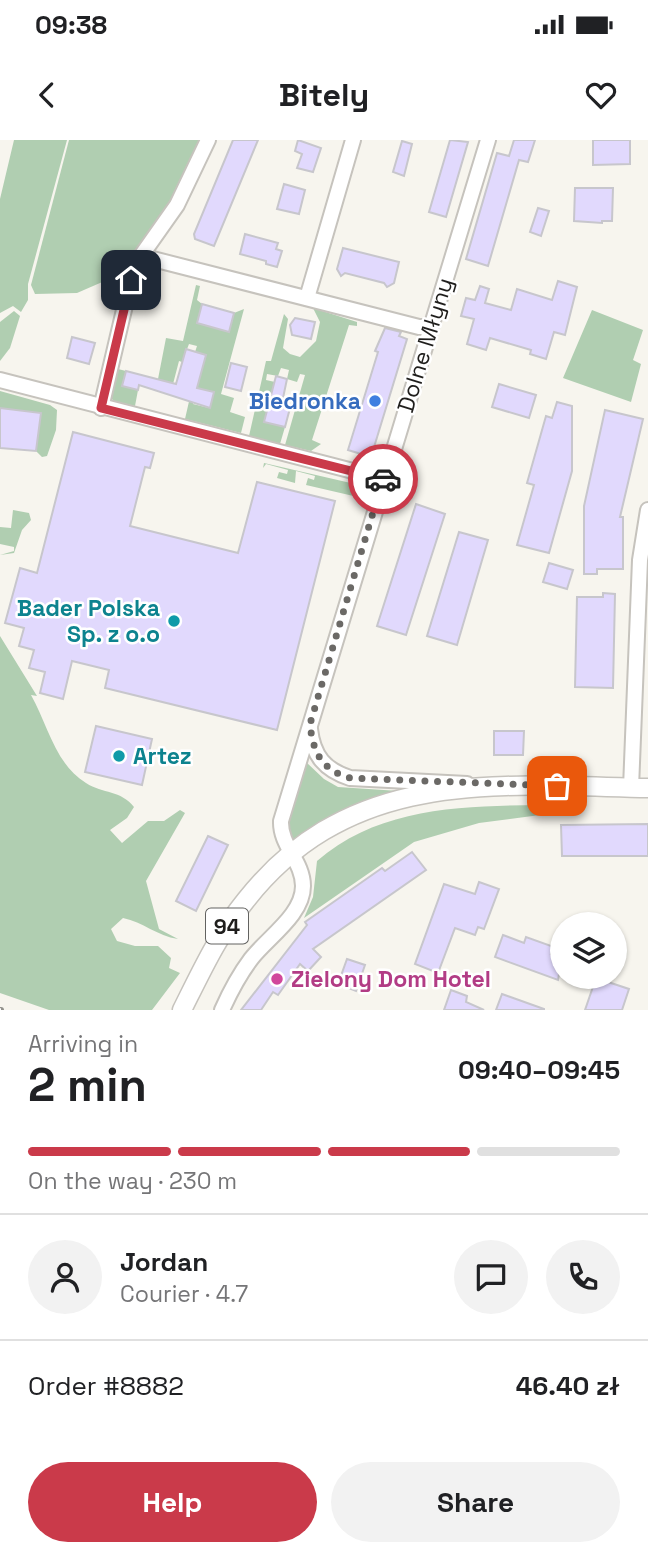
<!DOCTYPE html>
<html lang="en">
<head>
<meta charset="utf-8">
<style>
  :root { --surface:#fff; --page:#f2f2f2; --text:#202124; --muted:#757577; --line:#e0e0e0; --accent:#ca3a4a }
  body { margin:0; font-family:"Space Grotesk",sans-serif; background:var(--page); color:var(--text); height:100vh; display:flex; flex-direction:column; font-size:26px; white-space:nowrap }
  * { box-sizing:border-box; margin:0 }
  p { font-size:23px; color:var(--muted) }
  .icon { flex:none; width:38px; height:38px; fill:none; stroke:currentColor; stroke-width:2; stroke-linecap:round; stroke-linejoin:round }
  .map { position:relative; height:870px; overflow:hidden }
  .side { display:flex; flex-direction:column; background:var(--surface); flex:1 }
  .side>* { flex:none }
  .tools { position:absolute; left:550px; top:772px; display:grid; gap:14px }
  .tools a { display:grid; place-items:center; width:77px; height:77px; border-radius:50%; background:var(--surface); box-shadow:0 2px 5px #0004; font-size:35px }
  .pin { position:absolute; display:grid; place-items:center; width:60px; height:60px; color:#fff; margin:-30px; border-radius:14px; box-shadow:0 4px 10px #0006 }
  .courier { position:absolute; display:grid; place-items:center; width:70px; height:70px; margin:-35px; border:5px solid #ca3a4a; border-radius:50%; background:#fff; color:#222; box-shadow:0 2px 9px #0007 }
  .headline em { font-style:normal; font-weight:800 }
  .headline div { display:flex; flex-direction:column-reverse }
  .headline { display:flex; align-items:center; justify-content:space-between; height:119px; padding:0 28px }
  h1 { font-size:46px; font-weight:800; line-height:52px }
  .bar { display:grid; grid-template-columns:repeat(4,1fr); gap:10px 7px; align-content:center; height:84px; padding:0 28px }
  .bar i { height:9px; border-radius:5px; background:var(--line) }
  .bar .on { background:var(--accent) }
  .bar p { grid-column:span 4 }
  .line { display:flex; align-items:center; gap:18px; padding:0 28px; border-top:2px solid var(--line) }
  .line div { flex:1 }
  .round { display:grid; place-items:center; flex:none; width:74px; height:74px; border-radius:37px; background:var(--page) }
  .action { display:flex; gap:14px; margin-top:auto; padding:14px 28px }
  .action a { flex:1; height:80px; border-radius:42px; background:var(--accent); color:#fff; font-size:28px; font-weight:800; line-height:80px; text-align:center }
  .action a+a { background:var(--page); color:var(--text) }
  .status { display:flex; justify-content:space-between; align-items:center; height:49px; padding:0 35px; background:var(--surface); direction:ltr }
  .status svg { height:19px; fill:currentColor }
  header { display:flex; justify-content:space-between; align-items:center; height:91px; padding:0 28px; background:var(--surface); font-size:32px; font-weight:800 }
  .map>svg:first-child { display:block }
</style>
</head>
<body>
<div class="status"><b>09:38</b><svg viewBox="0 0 49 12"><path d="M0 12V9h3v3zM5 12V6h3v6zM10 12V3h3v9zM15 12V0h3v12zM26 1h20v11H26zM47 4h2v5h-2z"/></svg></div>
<header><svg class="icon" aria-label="back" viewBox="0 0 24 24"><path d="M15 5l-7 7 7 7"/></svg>Bitely<svg class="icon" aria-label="heart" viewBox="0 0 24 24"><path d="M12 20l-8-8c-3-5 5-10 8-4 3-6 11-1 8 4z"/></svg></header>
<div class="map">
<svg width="648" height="870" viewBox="0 0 648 870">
  <rect width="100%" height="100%" fill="#f7f5ee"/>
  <g fill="#b0ceb1">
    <polygon points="14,0 67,0 28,144 28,160 21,172 13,166 0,173 0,59"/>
    <polygon points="69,0 208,0 141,116 123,133 77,153 35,154 31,145"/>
    <polygon points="196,145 200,146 197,160 202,164 197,183 229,191 234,173 244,169 221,254 234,258 230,272 245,277 241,293 185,279 190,257 194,258 193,264 209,268 197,249 206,215 195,212 197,206 189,204 182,222 179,221 173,244 158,239 166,198 183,201"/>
    <polygon points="313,168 357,182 357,186 349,185 312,300 321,304 311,311 285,305 305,235 300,234 297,242 287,239 289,230 281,228 278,236 267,234 266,240 275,242 265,282 285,287 280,304 249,296 266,221 271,221 284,174 288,179 283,208 290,214 300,217 316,201 320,182"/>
    <polygon points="592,170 643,190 633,220 641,224 631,262 563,238"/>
    <polygon points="14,171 20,176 10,208 0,221 0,182"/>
    <polygon points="116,219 120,220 118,229 126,231 123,245 138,250 135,266 114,261 109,256"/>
    <polygon points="0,251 50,265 57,270 56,290 47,316 42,317 36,311 41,273 0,268"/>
    <polygon points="264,323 355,344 363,354 362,358 306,345 308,338 314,340 315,336 296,331 295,343 277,338 279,332 287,334 288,330 266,324 263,328"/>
    <polygon points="13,370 29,373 31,380 22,390 14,413 0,415 14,411 14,407 0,404 0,387 11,388"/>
    <path d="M 0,496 L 37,556 L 31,555 C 48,585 55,624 86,643 C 103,654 121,650 134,667 L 127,678 L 110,690 L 122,703 L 148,681 L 164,681 L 180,670 L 185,673 L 146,741 L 159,789 L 178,799 C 157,796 143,782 123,778 L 111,789 L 117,801 L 135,806 L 158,806 L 171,818 L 169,828 L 180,833 L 152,870 L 49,870 L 0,853 Z"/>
    <polygon points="306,622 324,639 338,647 399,651 360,663 293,701 287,683"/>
    <path d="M 540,665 L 540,675 L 479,683 L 414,702 L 304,778 L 313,757 L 317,721 C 379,667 463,666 540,665 Z"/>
  </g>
  <g fill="#e1d9fd" stroke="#c7c6cc" stroke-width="2">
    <polygon points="233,0 258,0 214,106 195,99 194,94"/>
    <polygon points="298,0 321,8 313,32 297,28 302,14 295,11"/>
    <polygon points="450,0 468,2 446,77 429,72"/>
    <polygon points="514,0 535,0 528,22 519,20 488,126 466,119 497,13 509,16"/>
    <polygon points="593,0 630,0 630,24 593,25"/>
    <polygon points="402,1 412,4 404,36 393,32"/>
    <polygon points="284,44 305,50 299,74 277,69"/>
    <polygon points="575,48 613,48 612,81 602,81 602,83 574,81"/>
    <polygon points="538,68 549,71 541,96 530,92"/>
    <polygon points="245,94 278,103 276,109 282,111 277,127 266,124 266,121 240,114"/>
    <polygon points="343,108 399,122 394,143 387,147 384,143 345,133 341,136 337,129"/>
    <polygon points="558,141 577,147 565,195 554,192 546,219 530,214 531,210 490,198 486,210 467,204 474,179 461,176 466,158 475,160 480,146 489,149 485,163 511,170 517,149 552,160"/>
    <polygon points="202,164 234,173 229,192 197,183"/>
    <polygon points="295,178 315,182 311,199 292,195 290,185"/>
    <polygon points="385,188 401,192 399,196 407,199 371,317 348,310 378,212 375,211"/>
    <polygon points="72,197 95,203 89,224 67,218"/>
    <polygon points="186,209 206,215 197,248 214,252 210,268 139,245 138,250 122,246 126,231 176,244"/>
    <polygon points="231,223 247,227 241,251 225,247"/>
    <polygon points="276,236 287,239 283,258 287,259 285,266 290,268 285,287 264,282"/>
    <polygon points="499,244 536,255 529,278 492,267"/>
    <polygon points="557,262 572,266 572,331 549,413 517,405 534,345 527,343 546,276 552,278"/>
    <polygon points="0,268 41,273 36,311 0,308"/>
    <polygon points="605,270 643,279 620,377 623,377 623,429 597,429 597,434 584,434 584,366"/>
    <polygon points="73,292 154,313 150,328 145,327 130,386 238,413 257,342 335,361 277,590 105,548 109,530 72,521 63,559 40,553 45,532 29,528 34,510 19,506 24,488 5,483 20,428 37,433"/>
    <polygon points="416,364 445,374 406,495 377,486"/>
    <polygon points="459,392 488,400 457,505 427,496"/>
    <polygon points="549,423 573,430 567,449 543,442"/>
    <polygon points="603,453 615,454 613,548 575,547 577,457 603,457"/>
    <polygon points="96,586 152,599 142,645 85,632"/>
    <polygon points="494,591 524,591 523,615 494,615"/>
    <polygon points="648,684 648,716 562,716 561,685"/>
    <polygon points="208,696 228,705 196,771 176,761"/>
    <polygon points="412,712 426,730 313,809 321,817 308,831 300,824 278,855 273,852 261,870 241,870 307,785 305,782 382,728 385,731"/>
    <polygon points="479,742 499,749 484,789 478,787 475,795 455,788 438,833 415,824 444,744 475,754"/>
    <polygon points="503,795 524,803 526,797 554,807 551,814 562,817 558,840 495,817"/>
    <polygon points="347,819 365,825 356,851 338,844"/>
    <polygon points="596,838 629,849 622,870 585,870"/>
    <polygon points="451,850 467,856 466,862 484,870 444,870"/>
    <polygon points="502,854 544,869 544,870 496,870"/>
  </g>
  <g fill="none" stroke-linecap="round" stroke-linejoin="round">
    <g stroke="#c6c3bd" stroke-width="18">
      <g id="minor">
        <polyline points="141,116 419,187 430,187"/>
        <polyline points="307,158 353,0"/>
        <polyline points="0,240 384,339"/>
        <polyline points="101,268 131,140 141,116 177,65 208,0"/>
        <path d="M 310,589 C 313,616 325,630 350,638 L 467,644"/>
        <polyline points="631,648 640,420 648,370"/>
        <path d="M 222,870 C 230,852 239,835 251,819 C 268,797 303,775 303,746 C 303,721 280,706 281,681 L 488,0"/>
      </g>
    </g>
    <g stroke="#c6c3bd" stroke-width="21">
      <path id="major" d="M 182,870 C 201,832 219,793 246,760 C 351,627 497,645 648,648"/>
    </g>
    <use href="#minor" stroke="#fff" stroke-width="14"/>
    <use href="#major" stroke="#fff" stroke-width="18"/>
    <g stroke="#92918c" stroke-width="6">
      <polyline id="rail" points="0,870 1,870"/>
    </g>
    <use href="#rail" stroke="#fff" stroke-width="3.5" stroke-dasharray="10" stroke-linecap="butt"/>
  </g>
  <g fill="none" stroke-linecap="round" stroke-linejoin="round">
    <path stroke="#6b6966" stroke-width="7" stroke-dasharray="0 12.6" d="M 383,339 L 310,584 C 313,613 322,630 350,638 L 557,646"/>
    <polyline stroke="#ca3a4a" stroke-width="9" points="131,140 101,268 383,339"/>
  </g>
  <circle fill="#3f7fe0" stroke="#fff" stroke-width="2.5" cx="375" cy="261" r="7"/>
  <g fill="#0f9aa8" stroke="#fff" stroke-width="2.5">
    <circle cx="174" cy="481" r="7"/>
    <circle cx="119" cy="616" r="7"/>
  </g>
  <circle fill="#d1479c" stroke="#fff" stroke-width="2.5" cx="277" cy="839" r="7"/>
  <g text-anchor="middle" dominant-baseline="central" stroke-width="5" stroke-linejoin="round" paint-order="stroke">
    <rect fill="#fff" stroke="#626260" stroke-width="2" x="206" y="768.5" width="42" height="35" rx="5"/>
    <g font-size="21" font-weight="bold" fill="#1f1e1c">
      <text x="227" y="786">94</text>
    </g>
    <g font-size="23" fill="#1f1e1c" stroke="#fff">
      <text transform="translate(425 205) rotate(-73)">Dolne Młyny</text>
    </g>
    <g font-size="23" font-weight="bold" fill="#366cbe" stroke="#fff" text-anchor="end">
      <text x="361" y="261">Biedronka</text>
    </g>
    <g font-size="23" font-weight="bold" fill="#0d838f" stroke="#fff" text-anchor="end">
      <text x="160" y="468">Bader Polska<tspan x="160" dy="26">Sp. z o.o</tspan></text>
      <text x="133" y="616" text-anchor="start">Artez</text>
    </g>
    <g font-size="23" font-weight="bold" fill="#b23c85" stroke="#fff" text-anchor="start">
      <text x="291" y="839">Zielony Dom Hotel</text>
    </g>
  </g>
</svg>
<div class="tools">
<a><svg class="icon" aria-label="layers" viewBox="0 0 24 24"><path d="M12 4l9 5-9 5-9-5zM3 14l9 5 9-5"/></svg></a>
</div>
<div class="pin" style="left:557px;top:646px;background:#ea580c"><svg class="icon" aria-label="bag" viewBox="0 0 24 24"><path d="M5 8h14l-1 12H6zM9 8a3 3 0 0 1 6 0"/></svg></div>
<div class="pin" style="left:131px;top:140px;background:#1f2937"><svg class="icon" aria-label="home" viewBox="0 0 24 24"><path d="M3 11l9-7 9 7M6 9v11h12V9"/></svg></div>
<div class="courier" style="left:383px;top:339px"><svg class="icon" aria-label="car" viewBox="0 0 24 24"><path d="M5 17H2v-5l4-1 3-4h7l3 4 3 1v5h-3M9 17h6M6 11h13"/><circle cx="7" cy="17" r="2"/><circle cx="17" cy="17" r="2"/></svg></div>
</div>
<section class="side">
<div class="headline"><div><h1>2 min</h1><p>Arriving in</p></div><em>09:40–09:45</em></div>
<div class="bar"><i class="on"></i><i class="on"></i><i class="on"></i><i></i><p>On the way · 230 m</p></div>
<div class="line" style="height:126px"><a class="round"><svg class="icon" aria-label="person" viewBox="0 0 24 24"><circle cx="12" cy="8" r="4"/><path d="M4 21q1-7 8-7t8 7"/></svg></a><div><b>Jordan</b><p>Courier · 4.7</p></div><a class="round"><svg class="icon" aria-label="chat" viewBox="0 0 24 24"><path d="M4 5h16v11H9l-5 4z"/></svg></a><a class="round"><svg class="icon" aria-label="phone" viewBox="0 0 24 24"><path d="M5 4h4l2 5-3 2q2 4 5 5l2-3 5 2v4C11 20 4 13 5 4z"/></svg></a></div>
<div class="line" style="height:91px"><div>Order #8882</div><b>46.40 zł</b></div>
<div class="action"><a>Help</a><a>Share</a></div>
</section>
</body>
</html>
